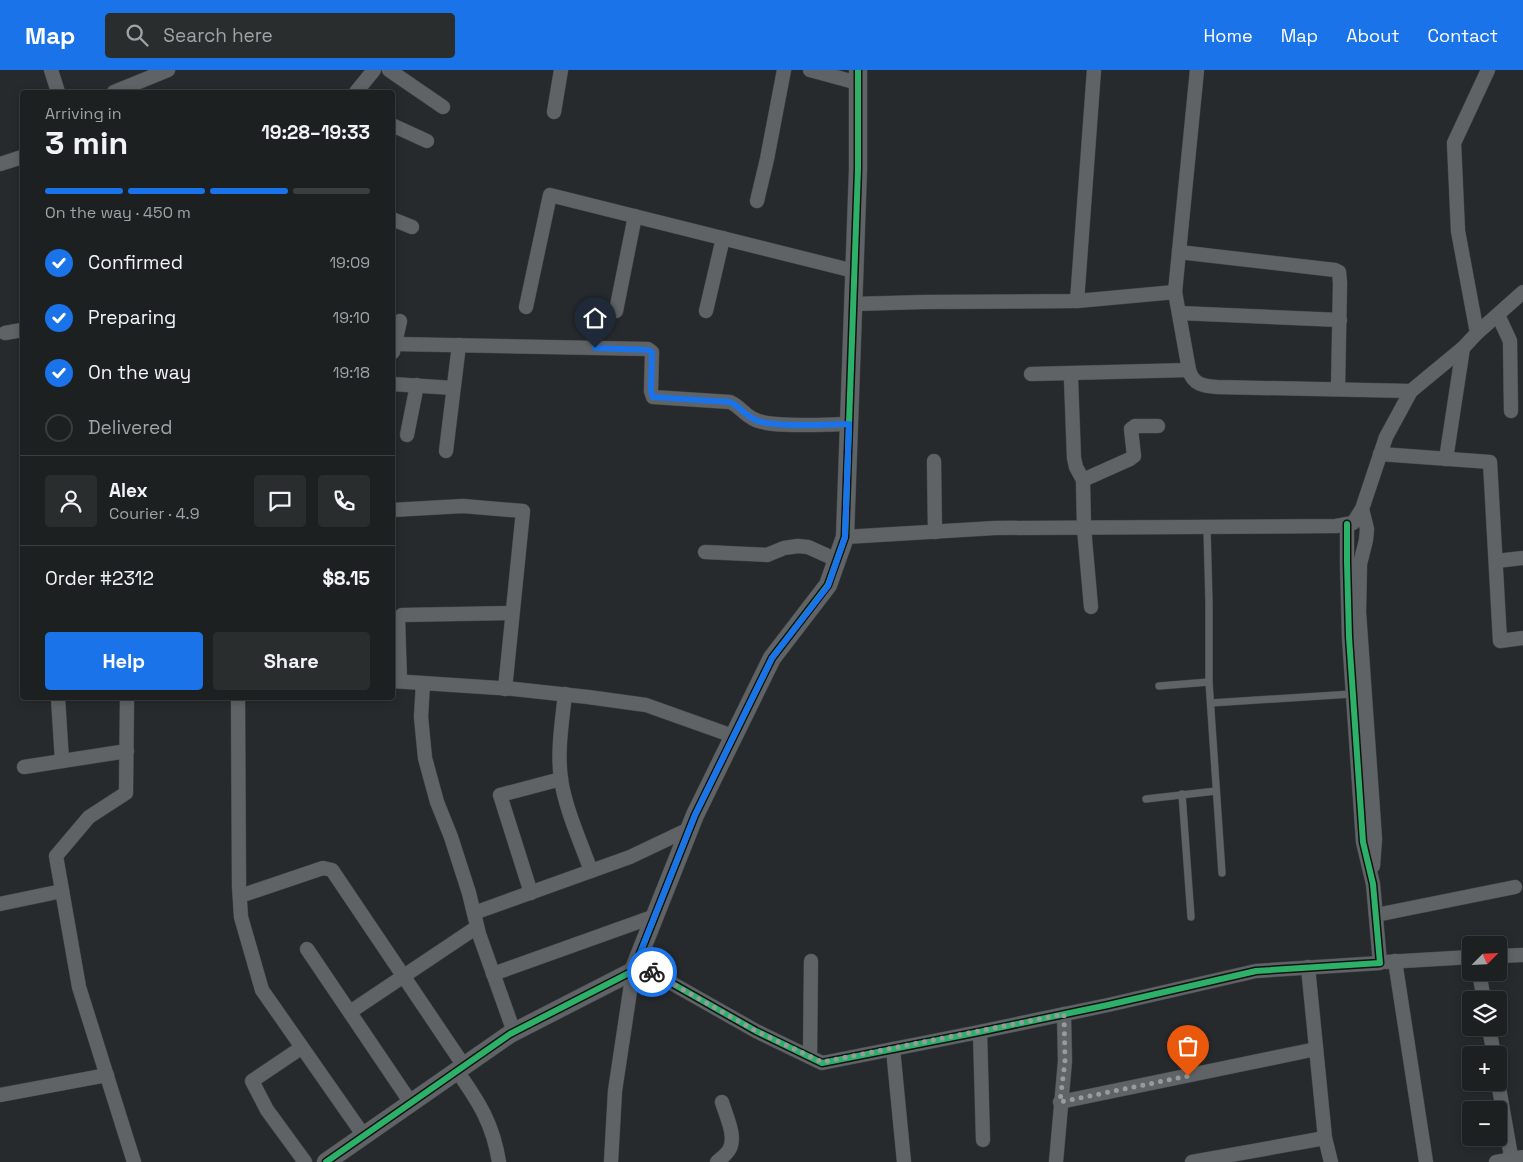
<!DOCTYPE html>
<html lang="en">
<head>
<meta charset="utf-8">
<style>
  :root { --surface:#1d2021; --page:#2a2d2e; --text:#f1f3f6; --muted:#a0a3a5; --line:#3b3e3f; --accent:#1a73e8 }
  body { margin:0; font-family:"Space Grotesk",sans-serif; background:var(--page); color:var(--text); height:100vh; display:flex; flex-direction:column; font-size:19px; white-space:nowrap }
  * { box-sizing:border-box; margin:0 }
  p { font-size:16px; color:var(--muted) }
  .icon { flex:none; width:28px; height:28px; fill:none; stroke:currentColor; stroke-width:2; stroke-linecap:round; stroke-linejoin:round }
  .map { position:relative; flex:1; overflow:hidden }
  .panel { position:absolute; left:20px; top:20px; width:375px; height:610px; display:flex; flex-direction:column; background:var(--surface); border-radius:5px; box-shadow:0 2px 8px #0003,0 0 0 1px var(--line) }
  .panel>* { flex:none }
  .needle { width:32px; rotate:66deg }
  .tools { position:absolute; left:1462px; top:866px; display:grid; gap:10px }
  .tools a { display:grid; place-items:center; width:45px; height:45px; border-radius:5px; background:var(--surface); box-shadow:0 2px 8px #0003,0 0 0 1px var(--line); font-size:25px }
  .pin { position:absolute; display:grid; place-items:center; width:42px; height:42px; color:#fff; margin:-51px -21px; border-radius:50% 50% 50% 0; rotate:-45deg; box-shadow:0 0 5px #0007 }
  .pin .icon { rotate:45deg }
  .courier { position:absolute; display:grid; place-items:center; width:50px; height:50px; margin:-25px; border:4px solid #1a73e8; border-radius:50%; background:#fff; color:#222; box-shadow:0 1px 6px #0007 }
  .headline em { font-style:normal; font-weight:600 }
  .headline div { display:flex; flex-direction:column-reverse }
  .headline { display:flex; align-items:center; justify-content:space-between; height:85px; padding:0 25px }
  h1 { font-size:32px; font-weight:600; line-height:38px }
  .bar { display:grid; grid-template-columns:repeat(4,1fr); gap:8px 5px; align-content:center; height:60px; padding:0 25px }
  .bar i { height:6px; border-radius:4px; background:var(--line) }
  .bar .selected { background:var(--accent) }
  .bar p { grid-column:span 4 }
  .line { display:flex; align-items:center; gap:12px; padding:0 25px; border-top:1px solid var(--line) }
  .line div { flex:1 }
  .round { display:grid; place-items:center; flex:none; width:52px; height:52px; border-radius:5px; background:var(--page) }
  ol { padding:0 25px; list-style:none }
  li { display:flex; align-items:center; gap:15px; height:55px }
  li p { margin-inline-start:auto }
  li .icon { padding:5px; border-radius:50%; background:var(--accent); color:#fff; stroke-width:4 }
  li:last-child { color:var(--muted) }
  li i { width:28px; height:28px; border:2px solid var(--line); border-radius:50% }
  .action { display:flex; gap:10px; margin-top:auto; padding:10px 25px }
  .action a { flex:1; height:58px; border-radius:5px; background:var(--accent); color:#fff; font-size:20px; font-weight:600; line-height:58px; text-align:center }
  .action a+a { background:var(--page); color:var(--text) }
  header { display:flex; align-items:center; gap:30px; box-sizing:border-box; height:70px; padding:0 25px; background:var(--accent); color:#fff }
  header strong { font-size:24px }
  nav { display:flex; gap:28px; margin-inline-start:auto; font-size:18px }
  .search { width:350px; height:45px; background:var(--page); display:flex; align-items:center; gap:12px; box-sizing:border-box; padding:0 18px; border-radius:5px; color:var(--muted); font-size:19px }
  .map>svg:first-child { display:block }
</style>
</head>
<body>
<header>
<strong>Map</strong>
<div class="search"><svg class="icon" aria-label="search" viewBox="0 0 24 24"><circle cx="10" cy="10" r="6"/><path d="M15 15l6 6"/></svg>Search here</div>
<nav><a>Home</a><a>Map</a><a>About</a><a>Contact</a></nav>
</header>
<div class="map">
<svg width="1523" height="1092" viewBox="0 0 1523 1092">
  <rect width="100%" height="100%" fill="#272a2c"/>
  <g fill="none" stroke-linecap="round" stroke-linejoin="round">
    <g stroke="#434648" stroke-width="8">
      <g id="service">
        <polyline points="1207,458 1209,533 1209,612 1222,803"/>
        <polyline points="1159,616 1209,612"/>
        <polyline points="1211,633 1352,624"/>
        <polyline points="1182,724 1191,847"/>
        <polyline points="1146,729 1216,721"/>
      </g>
    </g>
    <g stroke="#434648" stroke-width="15">
      <g id="minor">
        <polyline points="51,0 58,22"/>
        <polyline points="389,0 443,37"/>
        <polyline points="810,0 858,13"/>
        <path d="M 1197,0 L 1175,222 L 1189,300 C 1193,315 1204,316 1217,317 L 1411,321"/>
        <polyline points="114,22 168,0"/>
        <polyline points="356,22 374,0"/>
        <polyline points="554,42 561,0"/>
        <polyline points="392,55 427,71"/>
        <polyline points="0,94 22,87"/>
        <polyline points="757,131 767,89 784,0"/>
        <polyline points="392,149 412,157"/>
        <polyline points="1179,182 1335,200 1339,202 1340,213 1338,319"/>
        <polyline points="1077,231 1094,0"/>
        <polyline points="853,234 924,232 1077,231 1175,222"/>
        <polyline points="526,237 550,125 854,201"/>
        <polyline points="616,241 635,146"/>
        <polyline points="706,241 723,168"/>
        <polyline points="1179,243 1340,250"/>
        <polyline points="1498,245 1510,271 1511,341"/>
        <polyline points="5,263 22,260"/>
        <polyline points="1477,263 1458,161 1454,73 1488,0"/>
        <path d="M 395,274 L 648,279 L 652,282 L 651,321 L 653,327 L 730,332 C 739,336 743,343 752,348 C 767,359 828,354 849,354"/>
        <polyline points="393,282 400,251"/>
        <polyline points="1031,304 1189,300"/>
        <polyline points="1071,309 1074,388 1076,397 1083,410 1084,458 1091,537"/>
        <polyline points="392,314 453,318"/>
        <polyline points="407,365 417,315"/>
        <polyline points="446,381 459,275"/>
        <polyline points="1380,384 1490,392 1500,571 1523,568"/>
        <polyline points="1446,389 1463,278"/>
        <polyline points="934,391 935,462"/>
        <polyline points="1083,410 1130,389 1134,386 1131,359 1135,356 1158,356"/>
        <polyline points="1362,439 1367,459 1366,470 1360,494 1359,542 1375,769 1373,796"/>
        <polyline points="392,440 463,436 523,441 505,619"/>
        <polyline points="845,467 995,458 1336,456 1353,453 1362,439 1386,367 1411,321 1463,278 1477,263 1523,222"/>
        <polyline points="705,482 767,485 784,478 798,476 808,477 837,490"/>
        <polyline points="1496,491 1523,488"/>
        <polyline points="392,611 514,619 588,627 646,635 733,666"/>
        <polyline points="400,611 398,549 402,545 512,543"/>
        <polyline points="423,613 421,647 425,688 437,732 451,767 469,823 479,864 514,962"/>
        <path d="M 565,624 C 562,652 557,682 561,709 C 565,738 581,773 591,801"/>
        <polyline points="58,628 62,691"/>
        <polyline points="127,628 126,723 89,747 56,786 79,917 134,1092"/>
        <polyline points="238,628 239,816 241,847 262,920 364,1066"/>
        <polyline points="24,697 127,681"/>
        <polyline points="531,823 500,725 561,709"/>
        <polyline points="240,826 323,798 332,800 464,996"/>
        <polyline points="0,834 62,821"/>
        <polyline points="474,843 630,787 689,759"/>
        <polyline points="1376,845 1515,817"/>
        <polyline points="307,879 411,1033"/>
        <polyline points="1499,886 1523,885"/>
        <polyline points="1395,891 1426,1092"/>
        <polyline points="1386,892 1471,887"/>
        <polyline points="636,893 756,961 822,993 974,963 1108,935 1256,901 1380,893 1373,814 1363,772 1349,567 1347,492 1347,454"/>
        <polyline points="1308,897 1325,1068 1331,1092"/>
        <polyline points="1479,902 1484,930"/>
        <polyline points="493,904 655,846"/>
        <polyline points="350,942 477,857"/>
        <polyline points="1489,958 1494,985"/>
        <polyline points="980,962 983,1070"/>
        <polyline points="301,978 252,1011 267,1040 305,1092"/>
        <polyline points="893,979 904,1092"/>
        <polyline points="810,987 811,891"/>
        <path d="M 457,1001 C 479,1032 493,1054 499,1092"/>
        <polyline points="1498,1012 1512,1092"/>
        <polyline points="0,1025 107,1005"/>
        <polyline points="1060,1032 1316,979"/>
        <polyline points="611,1092 615,1021 633,901"/>
        <path d="M 717,1092 C 721,1088 726,1085 729,1080 C 737,1067 726,1046 722,1032"/>
        <polyline points="1056,1092 1065,991 1064,944"/>
        <polyline points="1192,1092 1325,1068"/>
        <polyline points="1496,1092 1523,1087"/>
      </g>
    </g>
    <g stroke="#434648" stroke-width="19">
      <polyline id="tertiary" points="326,1092 510,964 633,901 695,745 772,588 828,515 845,467 858,99 858,0"/>
    </g>
    <use href="#service" stroke="#606365" stroke-width="7"/>
    <use href="#minor" stroke="#606365" stroke-width="14"/>
    <use href="#tertiary" stroke="#606365" stroke-width="18"/>
    <g stroke="#101214" stroke-width="9">
      <g id="cycleway">
        <polyline points="636,893 756,961 822,993 974,963 1108,935 1256,901 1380,893 1373,814 1363,772 1349,567 1347,492 1347,454"/>
        <polyline points="326,1092 510,964 633,901 695,745 772,588 828,515 845,467 858,99 858,0"/>
      </g>
    </g>
    <use href="#cycleway" stroke="#2db169" stroke-width="6"/>
  </g>
  <g fill="none" stroke-linecap="round" stroke-linejoin="round">
    <polyline stroke="#979b9e" stroke-width="5" stroke-dasharray="0 9" points="652,902 756,961 822,992 1064,944 1065,991 1060,1032 1188,1006"/>
    <path stroke="#1a73e8" stroke-width="6" d="M 595,278 L 648,280 L 652,282 L 651,321 L 653,327 L 730,332 C 739,336 743,343 752,348 C 767,359 828,354 849,354 L 845,467 L 828,516 L 772,588 L 695,745 L 636,893 L 652,902"/>
  </g>
</svg>
<div class="tools">
<a><svg class="needle" viewBox="-14 -14 28 28"><path d="M0-13l5 13h-10z" fill="#e53935"/><path d="M0 13l5-13h-10z" fill="#a0a3a5"/></svg></a>
<a><svg class="icon" aria-label="layers" viewBox="0 0 24 24"><path d="M12 4l9 5-9 5-9-5zM3 14l9 5 9-5"/></svg></a>
<a>+</a>
<a>−</a>
</div>
<div class="pin" style="left:1188px;top:1006px;background:#ea580c"><svg class="icon" aria-label="bag" viewBox="0 0 24 24"><path d="M5 8h14l-1 12H6zM9 8a3 3 0 0 1 6 0"/></svg></div>
<div class="pin" style="left:595px;top:278px;background:#1f2937"><svg class="icon" aria-label="home" viewBox="0 0 24 24"><path d="M3 11l9-7 9 7M6 9v11h12V9"/></svg></div>
<div class="courier" style="left:652px;top:902px"><svg class="icon" aria-label="bike" viewBox="0 0 24 24"><circle cx="6" cy="16" r="4"/><circle cx="18" cy="16" r="4"/><path d="M6 16l4-8h5l3 8M10 8l3 8H6M13 5h3"/></svg></div>
<section class="panel">
<div class="headline"><div><h1>3 min</h1><p>Arriving in</p></div><em>19:28–19:33</em></div>
<div class="bar"><i class="selected"></i><i class="selected"></i><i class="selected"></i><i></i><p>On the way · 450 m</p></div>
<ol>
<li><svg class="icon" aria-label="check" viewBox="0 0 24 24"><path d="M5 12l5 5 9-10"/></svg>Confirmed<p>19:09</p></li>
<li><svg class="icon" aria-label="check" viewBox="0 0 24 24"><path d="M5 12l5 5 9-10"/></svg>Preparing<p>19:10</p></li>
<li><svg class="icon" aria-label="check" viewBox="0 0 24 24"><path d="M5 12l5 5 9-10"/></svg>On the way<p>19:18</p></li>
<li><i></i>Delivered</li>
</ol>
<div class="line" style="height:90px"><a class="round"><svg class="icon" aria-label="person" viewBox="0 0 24 24"><circle cx="12" cy="8" r="4"/><path d="M4 21q1-7 8-7t8 7"/></svg></a><div><b>Alex</b><p>Courier · 4.9</p></div><a class="round"><svg class="icon" aria-label="chat" viewBox="0 0 24 24"><path d="M4 5h16v11H9l-5 4z"/></svg></a><a class="round"><svg class="icon" aria-label="phone" viewBox="0 0 24 24"><path d="M5 4h4l2 5-3 2q2 4 5 5l2-3 5 2v4C11 20 4 13 5 4z"/></svg></a></div>
<div class="line" style="height:65px"><div>Order #2312</div><b>$8.15</b></div>
<div class="action"><a>Help</a><a>Share</a></div>
</section>
</div>
</body>
</html>
